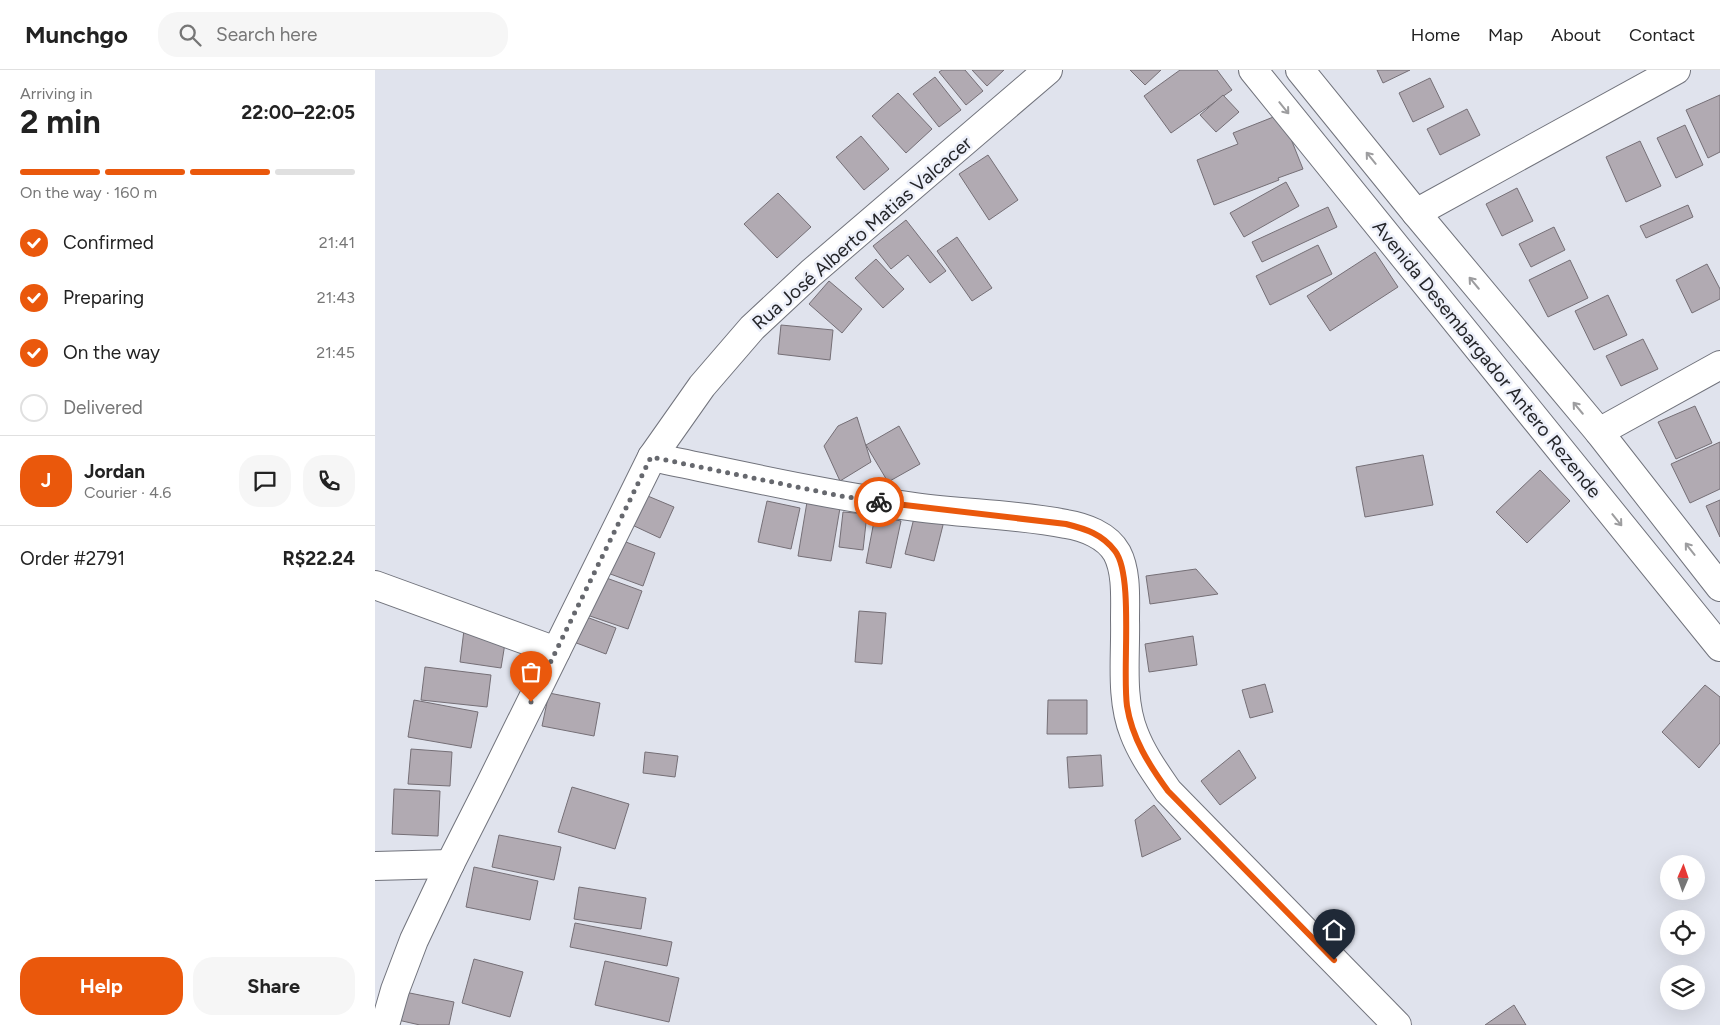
<!DOCTYPE html>
<html lang="en">
<head>
<meta charset="utf-8">
<style>
  :root { --surface:#fff; --page:#f6f6f6; --text:#222; --muted:#767676; --line:#e0e0e0; --accent:#ea580c }
  body { margin:0; font-family:Figtree,sans-serif; background:var(--page); color:var(--text); height:100vh; display:flex; flex-direction:column; font-size:19px; white-space:nowrap }
  * { box-sizing:border-box; margin:0 }
  p { font-size:16px; color:var(--muted) }
  .icon { flex:none; width:28px; height:28px; fill:none; stroke:currentColor; stroke-width:2; stroke-linecap:round; stroke-linejoin:round }
  .map { position:relative; flex:1; overflow:hidden }
  .sheet { display:flex; flex-direction:column; background:var(--surface); width:375px }
  .sheet>* { flex:none }
  .needle { width:32px; rotate:2deg }
  .controls { position:absolute; left:1285px; top:785px; display:grid; gap:10px }
  .controls a { display:grid; place-items:center; width:45px; height:45px; border-radius:50%; background:var(--surface); box-shadow:0 5px 20px #0002; font-size:25px }
  .pin { position:absolute; display:grid; place-items:center; width:42px; height:42px; color:#fff; margin:-51px -21px; border-radius:50% 50% 50% 0; rotate:-45deg; box-shadow:0 0 5px #0007 }
  .pin .icon { rotate:45deg }
  .courier { position:absolute; display:grid; place-items:center; width:50px; height:50px; margin:-25px; border:4px solid #ea580c; border-radius:50%; background:#fff; color:#222; box-shadow:0 1px 6px #0007 }
  .summary em { font-style:normal; font-weight:700 }
  .summary div { display:flex; flex-direction:column-reverse }
  .summary { display:flex; align-items:center; justify-content:space-between; height:85px; padding:0 20px }
  h1 { font-size:32px; font-weight:700; line-height:38px }
  .bar { display:grid; grid-template-columns:repeat(4,1fr); gap:8px 5px; align-content:center; height:60px; padding:0 20px }
  .bar i { height:6px; border-radius:4px; background:var(--line) }
  .bar .selected { background:var(--accent) }
  .bar p { grid-column:span 4 }
  .line { display:flex; align-items:center; gap:12px; padding:0 20px; border-top:1px solid var(--line) }
  .line div { flex:1 }
  .round { display:grid; place-items:center; flex:none; width:52px; height:52px; border-radius:20px; background:var(--page) }
  ol { padding:0 20px; list-style:none }
  li { display:flex; align-items:center; gap:15px; height:55px }
  li p { margin-inline-start:auto }
  li .icon { padding:5px; border-radius:50%; background:var(--accent); color:#fff; stroke-width:4 }
  li:last-child { color:var(--muted) }
  li i { width:28px; height:28px; border:2px solid var(--line); border-radius:50% }
  .cta { display:flex; gap:10px; margin-top:auto; padding:10px 20px }
  .cta a { flex:1; height:58px; border-radius:20px; background:var(--accent); color:#fff; font-size:20px; font-weight:700; line-height:58px; text-align:center }
  .cta a+a { background:var(--page); color:var(--text) }
  header { display:flex; align-items:center; gap:30px; box-sizing:border-box; height:70px; padding:0 25px; background:var(--surface); border-bottom:1px solid var(--line) }
  header strong { font-size:24px }
  nav { display:flex; gap:28px; margin-inline-start:auto; font-size:18px }
  .search { width:350px; height:45px; background:var(--page); display:flex; align-items:center; gap:12px; box-sizing:border-box; padding:0 18px; border-radius:20px; color:var(--muted); font-size:19px }
  main { display:flex; flex:1; min-height:0 }
  .map>svg:first-child { display:block }
</style>
</head>
<body>
<header>
<strong>Munchgo</strong>
<div class="search"><svg class="icon" aria-label="search" viewBox="0 0 24 24"><circle cx="10" cy="10" r="6"/><path d="M15 15l6 6"/></svg>Search here</div>
<nav><a>Home</a><a>Map</a><a>About</a><a>Contact</a></nav>
</header>
<main>
<section class="sheet">
<div class="summary"><div><h1>2 min</h1><p>Arriving in</p></div><em>22:00–22:05</em></div>
<div class="bar"><i class="selected"></i><i class="selected"></i><i class="selected"></i><i></i><p>On the way · 160 m</p></div>
<ol>
<li><svg class="icon" aria-label="check" viewBox="0 0 24 24"><path d="M5 12l5 5 9-10"/></svg>Confirmed<p>21:41</p></li>
<li><svg class="icon" aria-label="check" viewBox="0 0 24 24"><path d="M5 12l5 5 9-10"/></svg>Preparing<p>21:43</p></li>
<li><svg class="icon" aria-label="check" viewBox="0 0 24 24"><path d="M5 12l5 5 9-10"/></svg>On the way<p>21:45</p></li>
<li><i></i>Delivered</li>
</ol>
<div class="line" style="height:90px"><b class="round" style="background:var(--accent);color:#fff">J</b><div><b>Jordan</b><p>Courier · 4.6</p></div><a class="round"><svg class="icon" aria-label="chat" viewBox="0 0 24 24"><path d="M4 5h16v11H9l-5 4z"/></svg></a><a class="round"><svg class="icon" aria-label="phone" viewBox="0 0 24 24"><path d="M5 4h4l2 5-3 2q2 4 5 5l2-3 5 2v4C11 20 4 13 5 4z"/></svg></a></div>
<div class="line" style="height:65px"><div>Order #2791</div><b>R$22.24</b></div>
<div class="cta"><a>Help</a><a>Share</a></div>
</section>
<div class="map">
<svg width="1345" height="955" viewBox="0 0 1345 955">
  <rect width="100%" height="100%" fill="#e0e3ed"/>
  <g fill="#b1aab2" stroke="#756f76">
    <polygon points="567,0 590,0 608,21 591,35 564,2"/>
    <polygon points="597,0 629,0 612,16"/>
    <polygon points="755,0 786,0 770,15"/>
    <polygon points="805,0 842,0 857,20 796,63 769,26"/>
    <polygon points="1002,0 1035,0 1008,13"/>
    <polygon points="560,7 586,40 564,57 538,24"/>
    <polygon points="1055,8 1069,37 1038,52 1024,23"/>
    <polygon points="523,23 557,59 531,83 497,46"/>
    <polygon points="848,25 864,42 841,62 825,45"/>
    <polygon points="1345,25 1345,82 1333,88 1311,40"/>
    <polygon points="1092,39 1105,65 1065,85 1052,59"/>
    <polygon points="906,44 928,99 903,108 904,110 839,135 822,90 863,74 858,63"/>
    <polygon points="1310,55 1328,95 1301,108 1282,68"/>
    <polygon points="486,66 514,99 489,120 461,87"/>
    <polygon points="1265,71 1286,116 1251,132 1231,87"/>
    <polygon points="613,85 643,130 614,150 584,104"/>
    <polygon points="911,112 924,136 869,167 855,143"/>
    <polygon points="1142,118 1158,151 1127,166 1111,134"/>
    <polygon points="403,123 436,157 402,188 369,154"/>
    <polygon points="1313,135 1318,147 1271,168 1265,156"/>
    <polygon points="953,137 962,157 887,192 877,172"/>
    <polygon points="531,150 571,201 555,213 533,185 516,199 498,176"/>
    <polygon points="1179,157 1190,180 1156,197 1144,174"/>
    <polygon points="582,167 617,218 597,231 562,181"/>
    <polygon points="943,175 957,204 895,235 881,206"/>
    <polygon points="1000,182 1023,217 955,261 932,226"/>
    <polygon points="501,189 529,219 508,238 480,208"/>
    <polygon points="1195,190 1213,228 1173,247 1154,210"/>
    <polygon points="1332,194 1345,219 1345,229 1317,243 1301,210"/>
    <polygon points="454,211 487,239 467,263 434,234"/>
    <polygon points="1233,225 1252,265 1219,280 1200,241"/>
    <polygon points="406,255 458,260 455,290 403,284"/>
    <polygon points="1268,269 1283,299 1246,316 1231,286"/>
    <polygon points="1320,336 1337,373 1301,389 1283,352"/>
    <polygon points="482,347 496,392 465,411 449,376 463,356"/>
    <polygon points="524,356 545,394 513,412 491,375"/>
    <polygon points="1345,372 1345,419 1315,433 1296,394"/>
    <polygon points="1048,385 1058,435 990,447 981,397"/>
    <polygon points="1165,400 1195,431 1152,473 1121,442"/>
    <polygon points="268,424 299,437 285,468 255,454"/>
    <polygon points="1345,430 1345,467 1331,436"/>
    <polygon points="392,431 425,438 416,479 383,472"/>
    <polygon points="432,432 465,438 456,491 423,486"/>
    <polygon points="468,442 492,444 488,480 464,477"/>
    <polygon points="540,444 569,451 559,491 530,484"/>
    <polygon points="500,446 526,451 516,498 491,493"/>
    <polygon points="243,469 280,483 268,516 230,502"/>
    <polygon points="821,499 843,524 775,534 771,506"/>
    <polygon points="226,506 267,521 253,559 212,545"/>
    <polygon points="484,541 511,543 507,594 480,592"/>
    <polygon points="206,545 241,558 231,584 196,571"/>
    <polygon points="89,560 131,567 126,598 85,592"/>
    <polygon points="818,566 822,595 774,602 770,574"/>
    <polygon points="50,597 116,605 112,637 46,630"/>
    <polygon points="890,614 898,642 875,648 867,620"/>
    <polygon points="1330,615 1345,627 1345,673 1324,698 1287,662"/>
    <polygon points="174,623 225,633 219,666 167,656"/>
    <polygon points="39,630 103,642 96,678 33,667"/>
    <polygon points="673,630 712,630 712,664 672,664"/>
    <polygon points="36,679 77,682 75,716 33,714"/>
    <polygon points="864,680 881,708 845,735 826,711"/>
    <polygon points="270,682 303,686 300,707 268,703"/>
    <polygon points="726,685 728,716 694,718 692,687"/>
    <polygon points="197,717 254,734 240,779 183,762"/>
    <polygon points="19,719 65,721 63,766 17,764"/>
    <polygon points="779,735 806,769 767,787 760,750"/>
    <polygon points="124,765 186,777 179,810 117,797"/>
    <polygon points="99,797 163,811 155,850 91,837"/>
    <polygon points="204,817 271,828 266,859 199,849"/>
    <polygon points="200,853 297,872 292,896 195,877"/>
    <polygon points="99,889 148,902 135,947 87,933"/>
    <polygon points="230,891 304,908 294,952 220,935"/>
    <polygon points="20,920 79,932 74,955 45,955 14,948"/>
    <polygon points="1139,935 1151,955 1110,955"/>
  </g>
  <g fill="none" stroke-linecap="round" stroke-linejoin="round">
    <g stroke="#71737c" stroke-width="30">
      <g id="street">
        <polyline points="878,0 1345,577"/>
        <polyline points="925,0 1041,143 1224,362 1345,517"/>
        <polyline points="1041,143 1301,0"/>
        <polyline points="1224,362 1345,295"/>
        <path d="M 277,387 C 364,405 452,425 540,437 C 590,444 642,444 691,454 C 709,457 732,465 742,483 C 752,502 750,529 750,550 C 751,586 745,628 759,663 C 767,684 780,702 793,721 L 1022,955"/>
        <polyline points="0,515 181,581"/>
        <polyline points="0,796 75,794"/>
        <polyline points="10,955 20,920 39,870 75,794 114,717 277,387 327,316 377,258 436,203 673,0"/>
      </g>
    </g>
    <use href="#street" stroke="#fff" stroke-width="28"/>
  </g>
  <defs><path id="oneway-shaft" d="M-6 0H5M1.5-3L5.5 0L1.5 3" fill="none" stroke-width="1.6" stroke-linecap="round" stroke-linejoin="round" transform="scale(1.25)"/></defs>
  <g stroke="#9d9d9f">
    <use href="#oneway-shaft" transform="translate(909 38) rotate(51)"/>
    <use href="#oneway-shaft" transform="translate(996 88) rotate(-129)"/>
    <use href="#oneway-shaft" transform="translate(1099 213) rotate(-130)"/>
    <use href="#oneway-shaft" transform="translate(1203 338) rotate(-130)"/>
    <use href="#oneway-shaft" transform="translate(1242 450) rotate(51)"/>
    <use href="#oneway-shaft" transform="translate(1315 479) rotate(-128)"/>
  </g>
  <g fill="none" stroke-linecap="round" stroke-linejoin="round">
    <polyline stroke="#66686e" stroke-width="5" stroke-dasharray="0 9" points="156,632 276,387 466,426 504,432"/>
    <path stroke="#ea580c" stroke-width="6" d="M 504,432 L 691,454 C 711,459 727,464 740,481 C 759,505 747,601 752,636 C 757,668 774,695 793,721 L 959,890"/>
  </g>
  <g text-anchor="middle" dominant-baseline="central" stroke-width="5" stroke-linejoin="round" paint-order="stroke">
    <g font-size="19" fill="#25262a" stroke="#edf0fa">
      <text transform="translate(487 163) rotate(-41)">Rua José Alberto Matias Valcacer</text>
      <text transform="translate(1112 289) rotate(51)">Avenida Desembargador Antero Rezende</text>
    </g>
  </g>
</svg>
<div class="controls">
<a><svg class="needle" viewBox="-14 -14 28 28"><path d="M0-13l5 13h-10z" fill="#e53935"/><path d="M0 13l5-13h-10z" fill="#767676"/></svg></a>
<a><svg class="icon" aria-label="locate" viewBox="0 0 24 24"><circle cx="12" cy="12" r="6"/><path d="M12 2v4M12 18v4M2 12h4M18 12h4"/></svg></a>
<a><svg class="icon" aria-label="layers" viewBox="0 0 24 24"><path d="M12 4l9 5-9 5-9-5zM3 14l9 5 9-5"/></svg></a>
</div>
<div class="pin" style="left:156px;top:632px;background:#ea580c"><svg class="icon" aria-label="bag" viewBox="0 0 24 24"><path d="M5 8h14l-1 12H6zM9 8a3 3 0 0 1 6 0"/></svg></div>
<div class="pin" style="left:959px;top:890px;background:#1f2937"><svg class="icon" aria-label="home" viewBox="0 0 24 24"><path d="M3 11l9-7 9 7M6 9v11h12V9"/></svg></div>
<div class="courier" style="left:504px;top:432px"><svg class="icon" aria-label="bike" viewBox="0 0 24 24"><circle cx="6" cy="16" r="4"/><circle cx="18" cy="16" r="4"/><path d="M6 16l4-8h5l3 8M10 8l3 8H6M13 5h3"/></svg></div>
</div>
</main>
</body>
</html>
